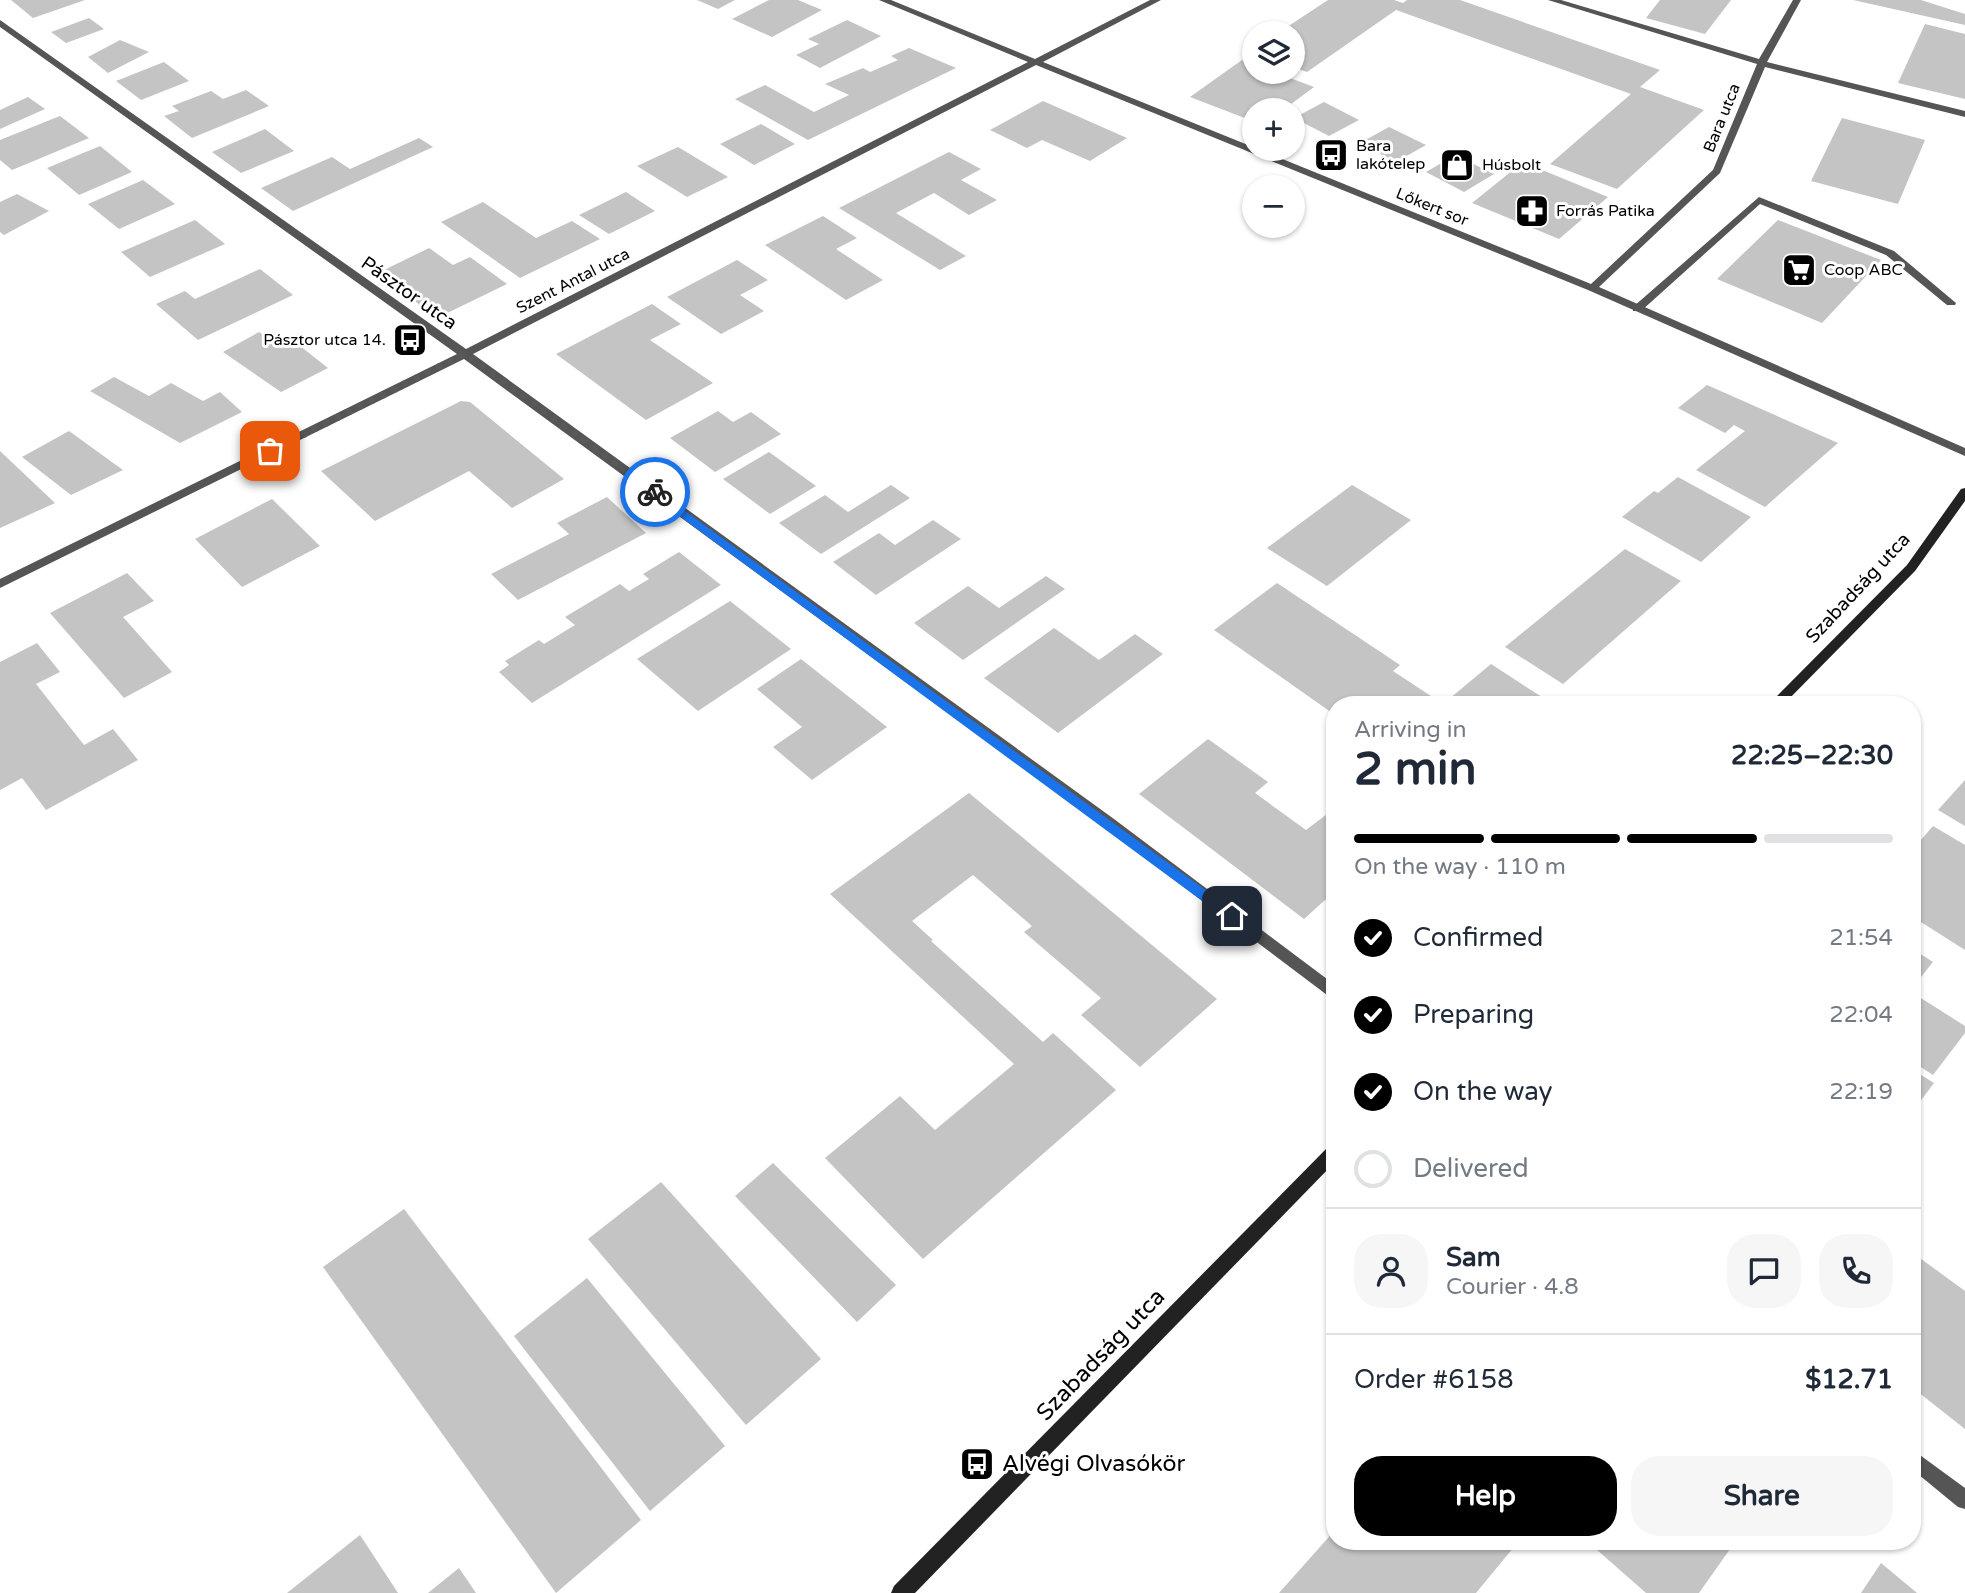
<!DOCTYPE html>
<html lang="en">
<head>
<meta charset="utf-8">
<style>
  :root { --surface:#fff; --page:#f6f6f7; --text:#1f2937; --muted:#747a83; --line:#e0e1e3; --accent:#000 }
  body { margin:0; font-family:"Varela Round",sans-serif; background:var(--page); color:var(--text); height:100vh; display:flex; flex-direction:column; font-size:26px; white-space:nowrap }
  * { box-sizing:border-box; margin:0 }
  p { font-size:23px; color:var(--muted) }
  .icon { flex:none; width:38px; height:38px; fill:none; stroke:currentColor; stroke-width:2; stroke-linecap:round; stroke-linejoin:round }
  .map { position:relative; flex:1; overflow:hidden }
  .side { position:absolute; left:1326px; top:696px; width:595px; height:854px; display:flex; flex-direction:column; background:var(--surface); border-radius:28px; box-shadow:0 2px 5px #0004 }
  .side>* { flex:none }
  .fabs { position:absolute; left:1242px; top:21px; display:grid; gap:14px }
  .fabs a { display:grid; place-items:center; width:63px; height:63px; border-radius:50%; background:var(--surface); box-shadow:0 2px 5px #0004; font-size:35px }
  .pin { position:absolute; display:grid; place-items:center; width:60px; height:60px; color:#fff; margin:-30px; border-radius:14px; box-shadow:0 4px 10px #0006 }
  .courier { position:absolute; display:grid; place-items:center; width:70px; height:70px; margin:-35px; border:5px solid #1a73e8; border-radius:50%; background:#fff; color:#222; box-shadow:0 2px 9px #0007 }
  .headline em { font-style:normal; font-weight:800 }
  .headline div { display:flex; flex-direction:column-reverse }
  .headline { display:flex; align-items:center; justify-content:space-between; height:119px; padding:0 28px }
  h1 { font-size:46px; font-weight:800; line-height:52px }
  .bar { display:grid; grid-template-columns:repeat(4,1fr); gap:10px 7px; align-content:center; height:84px; padding:0 28px }
  .bar i { height:9px; border-radius:5px; background:var(--line) }
  .bar .selected { background:var(--accent) }
  .bar p { grid-column:span 4 }
  .line { display:flex; align-items:center; gap:18px; padding:0 28px; border-top:2px solid var(--line) }
  .line div { flex:1 }
  .round { display:grid; place-items:center; flex:none; width:74px; height:74px; border-radius:28px; background:var(--page) }
  ol { padding:0 28px; list-style:none }
  li { display:flex; align-items:center; gap:21px; height:77px }
  li p { margin-inline-start:auto }
  li .icon { padding:7px; border-radius:50%; background:var(--accent); color:#fff; stroke-width:4 }
  li:last-child { color:var(--muted) }
  li i { width:38px; height:38px; border:4px solid var(--line); border-radius:50% }
  .action { display:flex; gap:14px; margin-top:auto; padding:14px 28px }
  .action a { flex:1; height:80px; border-radius:28px; background:var(--accent); color:#fff; font-size:28px; font-weight:800; line-height:80px; text-align:center }
  .action a+a { background:var(--page); color:var(--text) }
  .map>svg:first-child { display:block }
</style>
</head>
<body>
<div class="map">
<svg width="1965" height="1593" viewBox="0 0 1965 1593">
  <rect width="100%" height="100%" fill="#fff"/>
  <g fill="#c4c4c4">
    <polygon points="11,0 85,0 33,18"/>
    <polygon points="697,0 735,0 718,9"/>
    <polygon points="769,0 798,0 822,10 772,37 732,19"/>
    <polygon points="1328,0 1394,0 1403,3 1407,0 1460,0 1660,70 1640,87 1704,110 1617,189 1550,164 1631,94 1396,10 1307,72 1293,67 1293,33 1278,33"/>
    <polygon points="1660,0 1731,0 1705,34 1646,18"/>
    <polygon points="1853,0 1921,0 1965,14 1965,25"/>
    <polygon points="89,18 104,29 66,43 51,32"/>
    <polygon points="847,20 881,36 820,68 796,55 819,44 808,39"/>
    <polygon points="1925,24 1965,34 1965,99 1898,83"/>
    <polygon points="120,40 149,52 108,73 88,57"/>
    <polygon points="909,48 956,68 808,140 735,99 765,85 814,112 849,95 825,84 863,68 870,72 898,60 891,56"/>
    <polygon points="1242,60 1255,65 1255,72 1274,72 1314,87 1283,110 1255,110 1255,122 1190,97"/>
    <polygon points="164,62 189,81 141,100 116,81"/>
    <polygon points="246,90 269,106 192,138 164,116 179,111 172,106 211,91 223,99"/>
    <polygon points="28,97 45,109 0,129 0,110"/>
    <polygon points="1043,101 1127,138 1090,161 1042,140 1027,148 990,130"/>
    <polygon points="1324,102 1359,120 1329,136 1294,118"/>
    <polygon points="60,116 89,138 12,170 0,160 0,140"/>
    <polygon points="1842,118 1925,140 1898,204 1811,181"/>
    <polygon points="761,124 795,144 754,165 720,144"/>
    <polygon points="1389,127 1426,145 1396,162 1360,143"/>
    <polygon points="265,129 294,151 241,173 212,152"/>
    <polygon points="419,138 433,147 293,211 261,188 332,157 350,169"/>
    <polygon points="100,146 132,172 79,195 47,168"/>
    <polygon points="678,147 728,177 687,197 637,166"/>
    <polygon points="949,152 981,169 961,180 997,200 969,215 934,193 896,213 966,256 940,270 839,208"/>
    <polygon points="1455,155 1494,174 1464,192 1426,172"/>
    <polygon points="1523,162 1608,197 1559,239 1472,203"/>
    <polygon points="143,180 175,204 119,229 88,204"/>
    <polygon points="626,192 655,211 609,234 579,215"/>
    <polygon points="17,194 49,211 4,235 0,232 0,202"/>
    <polygon points="483,202 536,238 572,221 600,239 520,278 441,222"/>
    <polygon points="823,216 857,238 836,249 883,280 846,300 765,245"/>
    <polygon points="195,220 225,244 150,277 121,252"/>
    <polygon points="1778,220 1881,260 1822,323 1717,279"/>
    <polygon points="429,248 453,265 470,257 507,284 437,318 378,273"/>
    <polygon points="737,260 768,280 740,295 764,311 721,334 667,297"/>
    <polygon points="260,269 293,295 198,340 156,304 185,291 195,299"/>
    <polygon points="652,304 681,324 650,340 713,383 646,420 556,354"/>
    <polygon points="259,332 282,348 295,342 328,368 281,392 223,352"/>
    <polygon points="114,377 149,396 171,383 203,401 220,392 242,412 180,443 90,391"/>
    <polygon points="1707,385 1838,443 1765,507 1696,470 1745,431 1734,425 1725,433 1678,408"/>
    <polygon points="461,401 470,402 564,479 512,508 469,471 375,521 321,471"/>
    <polygon points="718,411 733,422 751,412 781,434 715,472 670,438"/>
    <polygon points="69,431 123,470 71,495 22,457"/>
    <polygon points="0,451 55,503 0,528"/>
    <polygon points="769,452 816,486 770,514 723,479"/>
    <polygon points="1678,477 1751,517 1701,562 1622,517 1654,491 1658,493"/>
    <polygon points="891,485 910,498 821,554 779,523 825,495 848,512"/>
    <polygon points="1352,485 1411,520 1327,586 1267,548"/>
    <polygon points="607,497 646,533 518,600 491,574 569,534 557,523"/>
    <polygon points="272,499 320,546 242,587 195,539"/>
    <polygon points="933,520 961,539 876,595 833,562 879,533 895,545"/>
    <polygon points="1625,549 1681,581 1563,684 1505,647"/>
    <polygon points="679,552 721,585 532,703 499,672 509,665 505,661 539,640 544,644 575,625 565,617 620,584 629,591 649,579 643,574"/>
    <polygon points="127,573 154,601 123,617 172,672 124,698 50,613"/>
    <polygon points="1046,576 1065,589 963,660 914,623 968,586 999,608"/>
    <polygon points="1277,583 1400,665 1393,671 1443,704 1491,664 1548,701 1544,705 1335,705 1335,715 1214,630"/>
    <polygon points="730,601 791,649 698,711 637,659"/>
    <polygon points="1054,628 1099,660 1135,634 1163,654 1058,733 984,678"/>
    <polygon points="37,643 60,672 36,684 84,745 113,729 138,760 46,810 22,778 0,790 0,662"/>
    <polygon points="801,659 887,727 812,780 773,747 802,727 757,689"/>
    <polygon points="1208,739 1268,782 1255,793 1306,830 1335,808 1335,891 1304,919 1139,794"/>
    <polygon points="1965,780 1965,826 1938,810"/>
    <polygon points="969,793 1217,999 1140,1067 1081,1015 1101,998 1024,932 1032,926 973,875 912,921 933,940 931,941 1043,1042 1053,1033 1116,1090 923,1259 825,1158 900,1096 935,1130 1014,1064 830,894"/>
    <polygon points="1933,826 1965,845 1965,950 1913,917 1913,849"/>
    <polygon points="1913,949 1933,962 1913,987"/>
    <polygon points="1913,993 1965,1026 1965,1033 1933,1075 1913,1062"/>
    <polygon points="1913,1070 1934,1083 1913,1111"/>
    <polygon points="773,1163 896,1285 857,1322 735,1196"/>
    <polygon points="661,1182 821,1359 746,1425 588,1239"/>
    <polygon points="404,1209 641,1520 556,1593 323,1267"/>
    <polygon points="1913,1253 1965,1291 1965,1429 1913,1388"/>
    <polygon points="587,1278 725,1446 650,1511 514,1336"/>
    <polygon points="1335,1530 1335,1542 1518,1542 1476,1593 1279,1593"/>
    <polygon points="360,1535 398,1593 287,1593"/>
    <polygon points="1601,1542 1735,1542 1699,1593 1646,1593 1596,1549"/>
    <polygon points="1881,1563 1917,1593 1861,1593"/>
    <polygon points="459,1568 476,1593 428,1593"/>
  </g>
  <g fill="none" stroke-linecap="round" stroke-linejoin="round">
    <polygon fill="#555" fill-rule="evenodd" points="1759,197 1894,251 1956,303 1955,305 1947,305 1886,255 1760,204 1641,311 1633,311 1633,307"/>
    <g fill="#555" fill-rule="evenodd">
      <polygon points="879,0 891,0 1035,59 1150,0 1161,0 1043,62 1591,284 1713,170 1757,64 1548,0 1561,0 1759,59 1793,0 1801,0 1767,62 1965,111 1965,117 1765,67 1720,173 1599,287 1965,448 1965,456 1588,290 1036,65 473,354 1114,819 1335,985 1335,1001 1104,827 464,359 0,588 0,579 457,354 0,27 0,20 466,349 1028,62"/>
      <polygon points="1913,1450 1965,1488 1965,1509 1958,1507 1913,1470"/>
    </g>
    <g fill="#222" fill-rule="evenodd">
      <polygon points="1965,488 1965,501 1915,571 1783,705 1768,705 1907,565 1961,489"/>
      <polygon points="1335,1144 1335,1162 915,1593 891,1593 894,1586 1329,1146"/>
    </g>
  </g>
  <polygon fill="#1a73e8" points="655,489 1237,913 1237,920 1228,920 651,495 651,490"/>
  <g fill="none" stroke-linecap="round" stroke-linejoin="round">
    <polyline stroke="#595959" stroke-width="7" stroke-dasharray="0 12.6" points="270,451 465,354 655,492"/>
  </g>
  <defs>
    <g id="bus-square" transform="scale(1.75)"><rect x="-9" y="-9" width="18" height="18" rx="4" fill="#000" stroke="#fff"/><path d="M-5-6H5V4H4V6H2V4H-2V6H-4V4H-5ZM-3.5-4V0h7V-4ZM-3.5 1.2v1.5H-2V1.2ZM2 1.2v1.5H3.5V1.2Z" fill="#fff"/></g>
    <g id="shop-square" transform="scale(1.75)"><rect x="-9" y="-9" width="18" height="18" rx="4" fill="#000" stroke="#fff"/><path d="M-5-2.5h2.3a2.7 3.5 0 0 1 5.4 0H5L5.5 6h-11ZM-1.5-2.5h3a1.5 2.3 0 0 0-3 0Z" fill="#fff"/></g>
    <g id="pharmacy-square" transform="scale(1.75)"><rect x="-9" y="-9" width="18" height="18" rx="4" fill="#000" stroke="#fff"/><path d="M-2-6h4v4h4v4h-4v4h-4v-4h-4v-4h4Z" fill="#fff"/></g>
    <g id="supermarket-square" transform="scale(1.75)"><rect x="-9" y="-9" width="18" height="18" rx="4" fill="#000" stroke="#fff"/><path d="M-6-5.5h2.5l.6 2H6L4.5 2H-2.5L-4.4-4H-6ZM-1.5 3.2a1.3 1.3 0 1 0 .1 0ZM3 3.2a1.3 1.3 0 1 0 .1 0Z" fill="#fff"/></g>
  </defs>
  <g fill-rule="evenodd">
    <use href="#bus-square" x="1331" y="155"/>
    <use href="#shop-square" x="1457" y="165"/>
    <use href="#pharmacy-square" x="1532" y="211"/>
    <use href="#supermarket-square" x="1799" y="270"/>
    <use href="#bus-square" x="410" y="340"/>
    <use href="#bus-square" x="977" y="1464"/>
  </g>
  <g text-anchor="middle" dominant-baseline="central" stroke-width="6" stroke-linejoin="round" paint-order="stroke">
    <g font-size="16" fill="#000" stroke="#fff">
      <text transform="translate(1722 118) rotate(-68)">Bara utca</text>
      <text transform="translate(1432 207) rotate(22)">Lőkert sor</text>
      <text transform="translate(573 281) rotate(-27)">Szent Antal utca</text>
    </g>
    <g font-size="16" fill="#000" stroke="#fff" text-anchor="start">
      <text x="1356" y="146">Bara<tspan x="1356" dy="18">lakótelep</tspan></text>
      <text x="1482" y="165">Húsbolt</text>
      <text x="1556" y="211">Forrás Patika</text>
      <text x="1824" y="270">Coop ABC</text>
      <text x="386" y="340" text-anchor="end">Pásztor utca 14.</text>
    </g>
    <g font-size="19" fill="#000" stroke="#fff">
      <text transform="translate(409 293) rotate(35)">Pásztor utca</text>
      <text transform="translate(1858 588) rotate(-47)">Szabadság utca</text>
    </g>
    <g font-size="23" fill="#000" stroke="#fff">
      <text transform="translate(1101 1355) rotate(-46)">Szabadság utca</text>
    </g>
    <g font-size="23" fill="#000" stroke="#fff" text-anchor="start">
      <text x="1002" y="1464">Alvégi Olvasókör</text>
    </g>
  </g>
</svg>
<div class="fabs">
<a><svg class="icon" aria-label="layers" viewBox="0 0 24 24"><path d="M12 4l9 5-9 5-9-5zM3 14l9 5 9-5"/></svg></a>
<a>+</a>
<a>−</a>
</div>
<div class="pin" style="left:270px;top:451px;background:#ea580c"><svg class="icon" aria-label="bag" viewBox="0 0 24 24"><path d="M5 8h14l-1 12H6zM9 8a3 3 0 0 1 6 0"/></svg></div>
<div class="pin" style="left:1232px;top:916px;background:#1f2937"><svg class="icon" aria-label="home" viewBox="0 0 24 24"><path d="M3 11l9-7 9 7M6 9v11h12V9"/></svg></div>
<div class="courier" style="left:655px;top:492px"><svg class="icon" aria-label="bike" viewBox="0 0 24 24"><circle cx="6" cy="16" r="4"/><circle cx="18" cy="16" r="4"/><path d="M6 16l4-8h5l3 8M10 8l3 8H6M13 5h3"/></svg></div>
<section class="side">
<div class="headline"><div><h1>2 min</h1><p>Arriving in</p></div><em>22:25–22:30</em></div>
<div class="bar"><i class="selected"></i><i class="selected"></i><i class="selected"></i><i></i><p>On the way · 110 m</p></div>
<ol>
<li><svg class="icon" aria-label="check" viewBox="0 0 24 24"><path d="M5 12l5 5 9-10"/></svg>Confirmed<p>21:54</p></li>
<li><svg class="icon" aria-label="check" viewBox="0 0 24 24"><path d="M5 12l5 5 9-10"/></svg>Preparing<p>22:04</p></li>
<li><svg class="icon" aria-label="check" viewBox="0 0 24 24"><path d="M5 12l5 5 9-10"/></svg>On the way<p>22:19</p></li>
<li><i></i>Delivered</li>
</ol>
<div class="line" style="height:126px"><a class="round"><svg class="icon" aria-label="person" viewBox="0 0 24 24"><circle cx="12" cy="8" r="4"/><path d="M4 21q1-7 8-7t8 7"/></svg></a><div><b>Sam</b><p>Courier · 4.8</p></div><a class="round"><svg class="icon" aria-label="chat" viewBox="0 0 24 24"><path d="M4 5h16v11H9l-5 4z"/></svg></a><a class="round"><svg class="icon" aria-label="phone" viewBox="0 0 24 24"><path d="M5 4h4l2 5-3 2q2 4 5 5l2-3 5 2v4C11 20 4 13 5 4z"/></svg></a></div>
<div class="line" style="height:91px"><div>Order #6158</div><b>$12.71</b></div>
<div class="action"><a>Help</a><a>Share</a></div>
</section>
</div>
</body>
</html>
